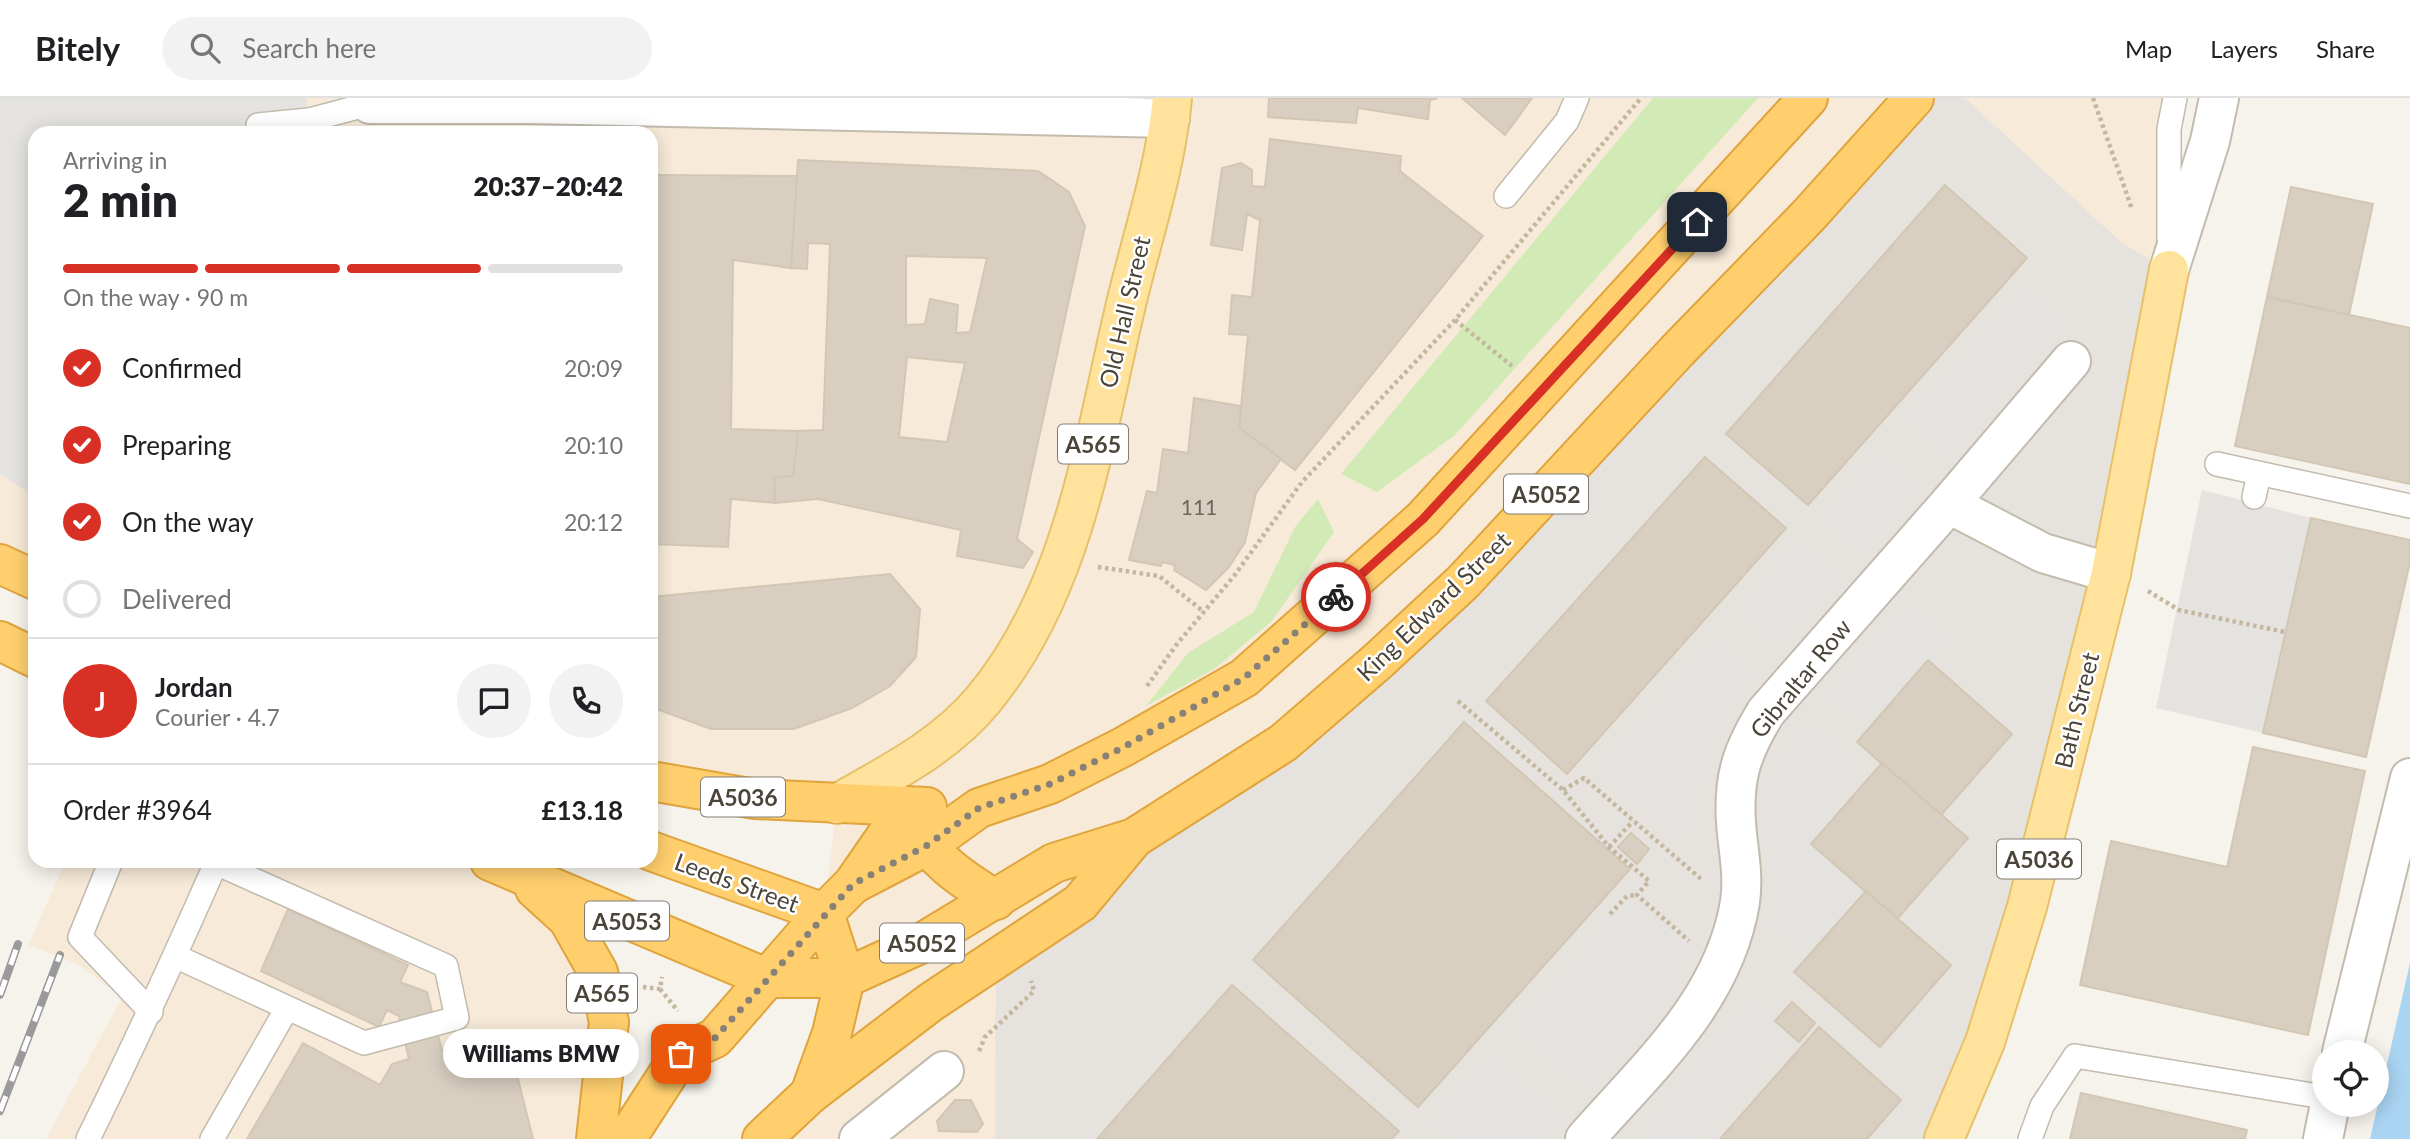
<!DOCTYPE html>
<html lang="en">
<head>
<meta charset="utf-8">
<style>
  :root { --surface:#fff; --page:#f2f2f2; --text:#202124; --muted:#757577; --line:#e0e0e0; --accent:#d93025 }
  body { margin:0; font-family:Lato,sans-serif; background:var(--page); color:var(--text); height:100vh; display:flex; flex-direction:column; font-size:26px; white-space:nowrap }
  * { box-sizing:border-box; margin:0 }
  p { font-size:23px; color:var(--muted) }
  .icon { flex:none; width:38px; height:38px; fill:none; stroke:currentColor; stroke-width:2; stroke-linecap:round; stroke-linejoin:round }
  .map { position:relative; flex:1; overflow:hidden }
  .side { position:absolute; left:28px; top:28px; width:630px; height:742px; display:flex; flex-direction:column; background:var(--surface); border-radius:21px; box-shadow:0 4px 18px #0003 }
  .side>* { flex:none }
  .controls { position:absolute; left:2312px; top:942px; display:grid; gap:14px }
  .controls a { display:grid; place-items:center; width:77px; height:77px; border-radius:50%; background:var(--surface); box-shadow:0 4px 18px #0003; font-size:35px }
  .pin { position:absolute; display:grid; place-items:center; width:60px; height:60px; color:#fff; margin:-30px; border-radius:14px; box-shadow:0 4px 10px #0006 }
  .courier { position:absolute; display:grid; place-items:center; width:70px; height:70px; margin:-35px; border:5px solid #d93025; border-radius:50%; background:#fff; color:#222; box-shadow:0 2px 9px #0007 }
  .bubble { position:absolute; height:49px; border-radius:24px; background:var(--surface); box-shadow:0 4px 18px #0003; font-size:23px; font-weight:800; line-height:49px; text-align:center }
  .headline em { font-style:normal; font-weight:800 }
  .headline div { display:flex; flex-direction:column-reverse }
  .headline { display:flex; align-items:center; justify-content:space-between; height:119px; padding:0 35px }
  h1 { font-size:46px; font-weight:800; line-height:52px }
  .bar { display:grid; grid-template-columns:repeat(4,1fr); gap:10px 7px; align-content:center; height:84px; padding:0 35px }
  .bar i { height:9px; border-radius:5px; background:var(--line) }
  .bar .on { background:var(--accent) }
  .bar p { grid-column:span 4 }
  .line { display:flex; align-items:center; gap:18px; padding:0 35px; border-top:2px solid var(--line) }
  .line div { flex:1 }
  .round { display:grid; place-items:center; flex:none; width:74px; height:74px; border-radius:37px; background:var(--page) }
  ol { padding:0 35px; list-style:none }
  li { display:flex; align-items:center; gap:21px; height:77px }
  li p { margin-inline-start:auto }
  li .icon { padding:7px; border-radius:50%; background:var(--accent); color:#fff; stroke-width:4 }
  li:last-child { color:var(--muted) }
  li i { width:38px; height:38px; border:4px solid var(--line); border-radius:50% }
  header { display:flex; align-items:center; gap:42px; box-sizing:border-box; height:98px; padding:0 35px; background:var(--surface); border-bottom:2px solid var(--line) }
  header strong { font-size:33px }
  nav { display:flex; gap:38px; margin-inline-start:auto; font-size:24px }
  .search { width:490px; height:63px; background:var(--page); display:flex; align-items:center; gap:18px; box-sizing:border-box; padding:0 24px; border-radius:38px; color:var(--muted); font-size:26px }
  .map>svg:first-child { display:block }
</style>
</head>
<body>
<header>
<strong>Bitely</strong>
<div class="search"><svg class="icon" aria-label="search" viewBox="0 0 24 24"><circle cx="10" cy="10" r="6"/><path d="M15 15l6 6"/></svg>Search here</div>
<nav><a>Map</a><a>Layers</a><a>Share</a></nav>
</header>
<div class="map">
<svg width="2410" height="1041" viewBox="0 0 2410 1041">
  <rect width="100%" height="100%" fill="#f6f3ec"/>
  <g fill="#f7ead8">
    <polygon points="0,0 2175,0 2169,172 1944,1041 762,1041 810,996 845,880 824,815 837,706 651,683 651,35 35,35 35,482 0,466"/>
    <polygon points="66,763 490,763 598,874 596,1041 46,1041 122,899 77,866 28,847"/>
  </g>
  <polygon fill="#e6e2dd" points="1914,0 1965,0 2123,146 2169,172 2125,392 1944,1041 995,1041 996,837 1134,740 1283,645"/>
  <g fill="#d2eab5">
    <polygon points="1653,0 1758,0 1455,337 1377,394 1341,376"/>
    <polygon points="1318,401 1334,434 1271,524 1214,571 1146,608 1188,555 1254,514 1295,429"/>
  </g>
  <g fill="#e5e3e0">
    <polygon points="0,0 307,0 309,35 35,35 35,399 0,376"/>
    <polygon points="2023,191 2063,227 1947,358 1908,322"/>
    <polygon points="1879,356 1917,389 1859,455 1822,421"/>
    <polygon points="2202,392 2311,420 2263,635 2156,610"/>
    <polygon points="1799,445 1839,479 1779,547 1740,512"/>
    <polygon points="1909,507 1946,540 1869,630 1830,597"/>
    <polygon points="1714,543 1753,578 1733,602 1706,652 1699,679 1696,717 1674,740 1599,672"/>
    <polygon points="1809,625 1861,672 1833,701 1830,710 1835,718 1811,746 1866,793 1808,859 1769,824 1789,803 1774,790 1766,709 1769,681"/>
    <polygon points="1632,801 1690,853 1671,875 1679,881 1672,899 1588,991 1517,929"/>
    <polygon points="1752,902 1791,937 1700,1041 1651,1041 1642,1032"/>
    <polygon points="1490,958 1561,1021 1543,1041 1453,1041 1432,1023"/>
  </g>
  <polygon fill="#a9d4f2" points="2410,865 2410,1041 2370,1041"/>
  <g fill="#d8cfc1" stroke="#d3c7b4" stroke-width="2" fill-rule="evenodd">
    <polygon points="1269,0 1438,0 1430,2 1428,21 1358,10 1356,25 1268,19"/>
    <polygon points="1462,0 1532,0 1505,37"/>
    <polygon points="1270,41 1401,58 1400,73 1483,138 1295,372 1239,330 1248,237 1229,236 1232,197 1252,199 1260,122 1247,116 1242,152 1211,147 1222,70 1241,65 1252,72 1252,88 1265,89"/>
    <path d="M 798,62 L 1038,73 L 1069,94 L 1085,128 L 1017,441 L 1033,454 L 1023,470 L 957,458 L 961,432 L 818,401 L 775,405 L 774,379 L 793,378 L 798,333 L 823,332 L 830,146 L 808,145 L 807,171 L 791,170 ZM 906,158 L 987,160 L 970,234 L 956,235 L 958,207 L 930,201 L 925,226 L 906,227 ZM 907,259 L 965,265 L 947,344 L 899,339 Z"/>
    <polygon points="651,77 797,78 791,170 733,162 731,331 798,333 793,378 774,379 775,405 731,401 728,449 651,446"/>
    <polygon points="1945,87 2027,160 1808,407 1726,336"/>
    <polygon points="2291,89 2373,106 2349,217 2267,199"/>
    <polygon points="2267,199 2410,230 2410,386 2235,348"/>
    <polygon points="1194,300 1241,308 1239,330 1281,361 1256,395 1245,444 1229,469 1206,492 1174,472 1175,467 1162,464 1161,468 1129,462 1147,393 1157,395 1163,351 1188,355"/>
    <polygon points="1705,359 1786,430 1567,676 1486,603"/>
    <polygon points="2311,420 2410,442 2410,464 2366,659 2263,635"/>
    <polygon points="890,476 920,511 916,559 890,588 852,610 794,631 711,631 651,609 651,499"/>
    <polygon points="1928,562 2012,636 1941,717 1857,644"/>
    <polygon points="1464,624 1630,771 1418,1009 1253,862"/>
    <polygon points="2253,649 2365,673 2308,937 2080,887 2111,743 2227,769"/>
    <polygon points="1882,665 1968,740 1897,821 1811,746"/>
    <polygon points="1631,735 1649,751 1637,766 1618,749"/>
    <polygon points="1866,793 1951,867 1880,949 1794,874"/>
    <polygon points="288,811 408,867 400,884 427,894 442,953 507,937 533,1041 247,1041 303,945 380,987 392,966 409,961 399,918 387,912 379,929 261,873"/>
    <polygon points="1232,887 1399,1033 1392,1041 1097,1041"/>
    <polygon points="1792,904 1815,925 1799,944 1775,923"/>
    <polygon points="1819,929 1901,1002 1867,1041 1720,1041"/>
    <polygon points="2081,995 2247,1032 2245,1041 2070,1041"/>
    <polygon points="955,1002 971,1002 983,1026 977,1034 939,1033 937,1023"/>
  </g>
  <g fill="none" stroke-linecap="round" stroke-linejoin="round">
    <g stroke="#c2bbae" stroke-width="26">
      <g id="lane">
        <polyline points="258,27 309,22 370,6"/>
        <polyline points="1506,98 1567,23 1577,0"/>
        <polyline points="2169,140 2169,31 2175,0"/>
        <polyline points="2217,366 2410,408"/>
        <polyline points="2254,399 2259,376"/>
        <polyline points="111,763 80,839 151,914"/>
        <path d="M 88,1041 C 133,950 175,858 216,765 L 446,868 L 457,920 L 364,945 L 175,858"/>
        <polyline points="212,1041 286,912"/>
        <polyline points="2030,1041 2042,1008 2075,958 2324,999"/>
      </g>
    </g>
    <g stroke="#c2bbae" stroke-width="42">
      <g id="street">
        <polyline points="370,0 370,6 530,6 1170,20"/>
        <polyline points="2169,172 2210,43 2219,0"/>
        <polyline points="1949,406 2071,263"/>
        <polyline points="2342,954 2410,680"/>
        <polyline points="859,1041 944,973"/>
        <path d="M 1585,1041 C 1648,969 1724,903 1740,804 C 1744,776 1738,752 1736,725 C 1733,679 1742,653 1766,614 L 1949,406 L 2043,455 L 2111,475"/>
        <polyline points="2323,1041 2330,1006"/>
      </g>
    </g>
    <g stroke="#e6c16a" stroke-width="42">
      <g id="primary">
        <path d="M 837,706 C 889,676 944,649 983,602 C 1076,490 1094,339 1127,202 C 1143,136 1166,68 1172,0"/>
        <polyline points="1944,1041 1985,944 2027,809 2111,475 2169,172"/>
      </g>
    </g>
    <g stroke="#e0a43c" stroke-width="42">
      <g id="highway">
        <polyline points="0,466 35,482"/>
        <polyline points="0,543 35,560"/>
        <polyline points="651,683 755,701 927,709"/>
        <path d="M 915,726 C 932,762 962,781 996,802"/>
        <polyline points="651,753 824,815"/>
        <polyline points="490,763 766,880 845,880 920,846 1054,765 1134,740 1283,645 1378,563 1463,484 1677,253 1809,117 1914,0"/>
        <polyline points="853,786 926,748 979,710 1050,686 1123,649 1244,580 1423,421 1808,0"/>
        <polyline points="535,791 568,821 598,874 609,924 596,1041"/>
        <polyline points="810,996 832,935 845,880 824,815"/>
        <polyline points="626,1041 681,956 715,940 824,815 853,786 907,708"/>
        <polyline points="762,1041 810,996 931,904 1080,805 1134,740"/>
      </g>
    </g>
    <g stroke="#c4b79f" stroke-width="4.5" stroke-dasharray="3.5 3.5" stroke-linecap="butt">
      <polyline points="2093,0 2132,111"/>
      <polyline points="1455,222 1512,268"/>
      <polyline points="1098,469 1159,478 1204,514"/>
      <polyline points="2148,493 2179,512 2285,534"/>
      <polyline points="1147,588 1177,546 1234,478 1302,384 1455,222 1641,0"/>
      <polyline points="1458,603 1563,692 1609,749 1649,783 1637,797 1689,843"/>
      <polyline points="1563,692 1584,680 1702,782"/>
      <polyline points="1609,749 1633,723"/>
      <polyline points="1610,816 1627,798 1637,797"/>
      <polyline points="643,889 660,891 662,879"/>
      <polyline points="660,891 678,913"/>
      <polyline points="979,953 985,939 1034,893 1031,883"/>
    </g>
    <use href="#lane" stroke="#fff" stroke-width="23"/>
    <use href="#street" stroke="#fff" stroke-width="38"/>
    <use href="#primary" stroke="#ffe39c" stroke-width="38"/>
    <use href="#highway" stroke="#ffcf6e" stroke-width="38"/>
    <g stroke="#9a9a9a" stroke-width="8">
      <g id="rail">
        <polyline points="0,897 18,846"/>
        <polyline points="0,1013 60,857"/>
      </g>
    </g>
    <use href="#rail" stroke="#fff" stroke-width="5" stroke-dasharray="16" stroke-linecap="butt"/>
  </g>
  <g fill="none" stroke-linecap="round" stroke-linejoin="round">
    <polyline stroke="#878178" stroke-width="7" stroke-dasharray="0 12.6" points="681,956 715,940 853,786 926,748 979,710 1050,686 1124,649 1244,580 1336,499"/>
    <polyline stroke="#d93025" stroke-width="9" points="1336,499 1423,421 1697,124"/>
  </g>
  <g text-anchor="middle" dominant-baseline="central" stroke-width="5" stroke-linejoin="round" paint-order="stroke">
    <g font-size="21" fill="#6e675b">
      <text x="1199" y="408">111</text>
    </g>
    <g fill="#fff" stroke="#817c74" stroke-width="2">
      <rect x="1058" y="326.5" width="70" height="39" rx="5"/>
      <rect x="1504" y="376.5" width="84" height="39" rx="5"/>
      <rect x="701" y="679.5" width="84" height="39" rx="5"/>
      <rect x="1997" y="741.5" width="84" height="39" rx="5"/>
      <rect x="585" y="803.5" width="84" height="39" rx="5"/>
      <rect x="880" y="825.5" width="84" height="39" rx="5"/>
      <rect x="567" y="875.5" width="70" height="39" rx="5"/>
    </g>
    <g font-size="23" font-weight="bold" fill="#4b4439">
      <text x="1093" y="346">A565</text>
      <text x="1546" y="396">A5052</text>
      <text x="743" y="699">A5036</text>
      <text x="2039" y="761">A5036</text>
      <text x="627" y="823">A5053</text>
      <text x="922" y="845">A5052</text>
      <text x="602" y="895">A565</text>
    </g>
    <g font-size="24" fill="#4b4439" stroke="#fff">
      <text transform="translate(1124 214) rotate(-77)">Old Hall Street</text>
      <text transform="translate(1433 508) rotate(-44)">King Edward Street</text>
      <text transform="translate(1800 580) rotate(-51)">Gibraltar Row</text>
      <text transform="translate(2076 612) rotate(-76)">Bath Street</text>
      <text transform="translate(737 784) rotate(20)">Leeds Street</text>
    </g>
  </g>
</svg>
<div class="controls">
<a><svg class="icon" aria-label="locate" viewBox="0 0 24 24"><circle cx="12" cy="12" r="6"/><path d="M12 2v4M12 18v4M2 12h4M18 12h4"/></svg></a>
</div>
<div class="pin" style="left:681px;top:956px;background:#ea580c"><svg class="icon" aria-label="bag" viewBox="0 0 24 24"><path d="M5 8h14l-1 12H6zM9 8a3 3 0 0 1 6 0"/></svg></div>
<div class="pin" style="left:1697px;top:124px;background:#1f2937"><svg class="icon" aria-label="home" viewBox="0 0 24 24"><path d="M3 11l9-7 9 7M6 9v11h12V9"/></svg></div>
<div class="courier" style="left:1336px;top:499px"><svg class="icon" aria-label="bike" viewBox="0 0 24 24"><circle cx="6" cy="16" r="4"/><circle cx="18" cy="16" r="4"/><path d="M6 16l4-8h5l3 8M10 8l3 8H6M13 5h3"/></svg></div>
<div class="bubble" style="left:443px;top:931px;width:196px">Williams BMW</div>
<section class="side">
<div class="headline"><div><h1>2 min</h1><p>Arriving in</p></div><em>20:37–20:42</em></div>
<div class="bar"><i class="on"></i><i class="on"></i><i class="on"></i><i></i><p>On the way · 90 m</p></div>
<ol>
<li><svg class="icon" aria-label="check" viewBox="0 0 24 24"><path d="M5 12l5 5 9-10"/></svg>Confirmed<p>20:09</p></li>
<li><svg class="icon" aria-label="check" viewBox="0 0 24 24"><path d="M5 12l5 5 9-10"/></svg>Preparing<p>20:10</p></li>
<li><svg class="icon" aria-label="check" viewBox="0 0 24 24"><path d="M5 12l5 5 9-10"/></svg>On the way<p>20:12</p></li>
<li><i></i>Delivered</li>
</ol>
<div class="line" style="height:126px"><b class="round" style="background:var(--accent);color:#fff">J</b><div><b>Jordan</b><p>Courier · 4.7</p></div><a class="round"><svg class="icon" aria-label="chat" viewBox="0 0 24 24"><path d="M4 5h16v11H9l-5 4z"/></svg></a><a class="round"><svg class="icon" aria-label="phone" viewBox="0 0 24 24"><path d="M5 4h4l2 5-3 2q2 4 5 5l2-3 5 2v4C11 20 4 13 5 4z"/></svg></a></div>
<div class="line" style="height:91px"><div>Order #3964</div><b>£13.18</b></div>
</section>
</div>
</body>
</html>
